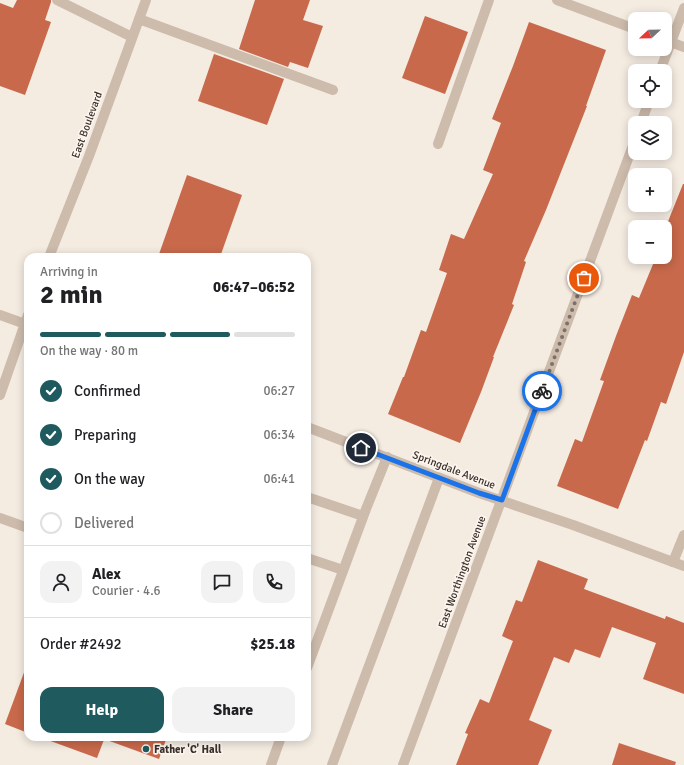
<!DOCTYPE html>
<html lang="en">
<head>
<meta charset="utf-8">
<style>
  :root { --surface:#fff; --page:#f2f2f2; --text:#202124; --muted:#757577; --line:#e0e0e0; --accent:#1f5a5e }
  body { margin:0; font-family:Signika,sans-serif; background:var(--page); color:var(--text); height:100vh; display:flex; flex-direction:column; font-size:15px; white-space:nowrap }
  * { box-sizing:border-box; margin:0 }
  p { font-size:13px; color:var(--muted) }
  .icon { flex:none; width:22px; height:22px; fill:none; stroke:currentColor; stroke-width:2; stroke-linecap:round; stroke-linejoin:round }
  .map { position:relative; flex:1; overflow:hidden }
  .sheet { position:absolute; left:24px; top:253px; width:287px; height:488px; display:flex; flex-direction:column; background:var(--surface); border-radius:12px; box-shadow:0 2px 10px #0003 }
  .sheet>* { flex:none }
  .needle { width:26px; rotate:248deg }
  .controls { position:absolute; left:628px; top:12px; display:grid; gap:8px }
  .controls a { display:grid; place-items:center; width:44px; height:44px; border-radius:8px; background:var(--surface); box-shadow:0 2px 10px #0003; font-size:20px }
  .pin { position:absolute; display:grid; place-items:center; width:34px; height:34px; color:#fff; margin:-17px; border:2px solid #fff; border-radius:50%; box-shadow:0 1px 4px #0007 }
  .courier { position:absolute; display:grid; place-items:center; width:40px; height:40px; margin:-20px; border:3px solid #1a73e8; border-radius:50%; background:#fff; color:#222; box-shadow:0 1px 5px #0007 }
  .headline em { font-style:normal; font-weight:700 }
  .headline div { display:flex; flex-direction:column-reverse }
  .headline { display:flex; align-items:center; justify-content:space-between; height:68px; padding:0 16px }
  h1 { font-size:26px; font-weight:700; line-height:30px }
  .bar { display:grid; grid-template-columns:repeat(4,1fr); gap:6px 4px; align-content:center; height:48px; padding:0 16px }
  .bar i { height:5px; border-radius:3px; background:var(--line) }
  .bar .selected { background:var(--accent) }
  .bar p { grid-column:span 4 }
  .line { display:flex; align-items:center; gap:10px; padding:0 16px; border-top:1px solid var(--line) }
  .line div { flex:1 }
  .round { display:grid; place-items:center; flex:none; width:42px; height:42px; border-radius:12px; background:var(--page) }
  ol { padding:0 16px; list-style:none }
  li { display:flex; align-items:center; gap:12px; height:44px }
  li p { margin-inline-start:auto }
  li .icon { padding:4px; border-radius:50%; background:var(--accent); color:#fff; stroke-width:4 }
  li:last-child { color:var(--muted) }
  li i { width:22px; height:22px; border:2px solid var(--line); border-radius:50% }
  .action { display:flex; gap:8px; margin-top:auto; padding:8px 16px }
  .action a { flex:1; height:46px; border-radius:12px; background:var(--accent); color:#fff; font-size:16px; font-weight:700; line-height:46px; text-align:center }
  .action a+a { background:var(--page); color:var(--text) }
  .map>svg:first-child { display:block }
</style>
</head>
<body>
<div class="map">
<svg width="684" height="765" viewBox="0 0 684 765">
  <rect width="100%" height="100%" fill="#f4ebe1"/>
  <g fill="#c8694b">
    <polygon points="17,0 51,0 51,2 45,20 51,22 25,95 0,86 0,3 13,8"/>
    <polygon points="255,0 310,0 303,20 323,26 308,68 290,62 288,67 239,49"/>
    <polygon points="425,16 468,32 445,94 402,78"/>
    <polygon points="529,22 606,50 586,106 587,106 546,210 524,261 526,262 512,304 514,305 493,357 494,357 481,392 460,443 388,414 403,377 404,377 421,330 426,332 447,273 439,270 451,234 464,239 493,174 483,170 501,123 492,119 513,66"/>
    <polygon points="214,54 284,79 267,125 198,101"/>
    <polygon points="187,175 242,195 220,257 158,257"/>
    <polygon points="683,184 684,184 684,352 666,404 661,402 647,441 645,440 618,509 557,486 575,439 582,442 604,381 600,380 616,336 632,295 639,298 656,257 665,257 665,229"/>
    <polygon points="538,560 588,579 584,589 665,619 666,616 684,623 684,694 643,679 656,643 612,627 600,658 575,649 569,663 554,657 529,720 552,730 538,765 456,765 468,734 465,733 480,699 489,703 513,641 502,636 516,600 522,602"/>
    <polygon points="26,667 28,668 28,733 5,724"/>
    <polygon points="45,737 105,737 97,758 45,739"/>
    <polygon points="105,737 167,737 159,759 104,739"/>
    <polygon points="619,743 676,762 675,765 612,765"/>
  </g>
  <g fill="none" stroke-linecap="round" stroke-linejoin="round">
    <g stroke="#cdbbac" stroke-width="10">
      <polyline points="57,0 132,37"/>
      <polyline points="557,0 635,29"/>
      <polyline points="139,19 333,90"/>
      <polyline points="665,40 684,47"/>
      <polyline points="660,71 684,8"/>
      <polyline points="641,123 649,101"/>
      <polyline points="438,144 489,0"/>
      <polyline points="49,257 89,156 146,0"/>
      <polyline points="0,315 28,325"/>
      <polyline points="0,395 28,315"/>
      <polyline points="307,427 479,493 573,525 684,566"/>
      <polyline points="307,497 363,516"/>
      <polyline points="0,518 28,528"/>
      <polyline points="307,558 343,570"/>
      <polyline points="673,562 684,535"/>
      <polyline points="307,668 366,509 387,457"/>
      <polyline points="271,765 281,737"/>
      <polyline points="332,765 439,478"/>
      <polyline points="403,765 635,140"/>
    </g>
  </g>
  <g fill="none" stroke-linecap="round" stroke-linejoin="round">
    <polyline stroke="#7c716b" stroke-width="4" stroke-dasharray="0 7.2" points="542,391 584,278"/>
    <polyline stroke="#1a73e8" stroke-width="5" points="361,448 479,493 502,500 542,391"/>
  </g>
  <circle fill="#1f5a5e" stroke="#fbf5ee" stroke-width="1.5" cx="146" cy="749" r="4"/>
  <g text-anchor="middle" dominant-baseline="central" stroke-width="3.5" stroke-linejoin="round" paint-order="stroke">
    <g font-size="11" fill="#3b302b" stroke="#fbf5ee">
      <text transform="translate(87 125) rotate(-70)">East Boulevard</text>
      <text transform="translate(454 470) rotate(21)">Springdale Avenue</text>
      <text transform="translate(462 572) rotate(-70)">East Worthington Avenue</text>
    </g>
    <g font-size="11" font-weight="bold" fill="#3b302b" stroke="#fbf5ee" text-anchor="start">
      <text x="154" y="749">Father 'C' Hall</text>
    </g>
  </g>
</svg>
<div class="controls">
<a><svg class="needle" viewBox="-14 -14 28 28"><path d="M0-13l5 13h-10z" fill="#e53935"/><path d="M0 13l5-13h-10z" fill="#757577"/></svg></a>
<a><svg class="icon" aria-label="locate" viewBox="0 0 24 24"><circle cx="12" cy="12" r="6"/><path d="M12 2v4M12 18v4M2 12h4M18 12h4"/></svg></a>
<a><svg class="icon" aria-label="layers" viewBox="0 0 24 24"><path d="M12 4l9 5-9 5-9-5zM3 14l9 5 9-5"/></svg></a>
<a>+</a>
<a>−</a>
</div>
<div class="pin" style="left:584px;top:278px;background:#ea580c"><svg class="icon" aria-label="bag" viewBox="0 0 24 24"><path d="M5 8h14l-1 12H6zM9 8a3 3 0 0 1 6 0"/></svg></div>
<div class="pin" style="left:361px;top:448px;background:#1f2937"><svg class="icon" aria-label="home" viewBox="0 0 24 24"><path d="M3 11l9-7 9 7M6 9v11h12V9"/></svg></div>
<div class="courier" style="left:542px;top:391px"><svg class="icon" aria-label="bike" viewBox="0 0 24 24"><circle cx="6" cy="16" r="4"/><circle cx="18" cy="16" r="4"/><path d="M6 16l4-8h5l3 8M10 8l3 8H6M13 5h3"/></svg></div>
<section class="sheet">
<div class="headline"><div><h1>2 min</h1><p>Arriving in</p></div><em>06:47–06:52</em></div>
<div class="bar"><i class="selected"></i><i class="selected"></i><i class="selected"></i><i></i><p>On the way · 80 m</p></div>
<ol>
<li><svg class="icon" aria-label="check" viewBox="0 0 24 24"><path d="M5 12l5 5 9-10"/></svg>Confirmed<p>06:27</p></li>
<li><svg class="icon" aria-label="check" viewBox="0 0 24 24"><path d="M5 12l5 5 9-10"/></svg>Preparing<p>06:34</p></li>
<li><svg class="icon" aria-label="check" viewBox="0 0 24 24"><path d="M5 12l5 5 9-10"/></svg>On the way<p>06:41</p></li>
<li><i></i>Delivered</li>
</ol>
<div class="line" style="height:72px"><a class="round"><svg class="icon" aria-label="person" viewBox="0 0 24 24"><circle cx="12" cy="8" r="4"/><path d="M4 21q1-7 8-7t8 7"/></svg></a><div><b>Alex</b><p>Courier · 4.6</p></div><a class="round"><svg class="icon" aria-label="chat" viewBox="0 0 24 24"><path d="M4 5h16v11H9l-5 4z"/></svg></a><a class="round"><svg class="icon" aria-label="phone" viewBox="0 0 24 24"><path d="M5 4h4l2 5-3 2q2 4 5 5l2-3 5 2v4C11 20 4 13 5 4z"/></svg></a></div>
<div class="line" style="height:52px"><div>Order #2492</div><b>$25.18</b></div>
<div class="action"><a>Help</a><a>Share</a></div>
</section>
</div>
</body>
</html>
